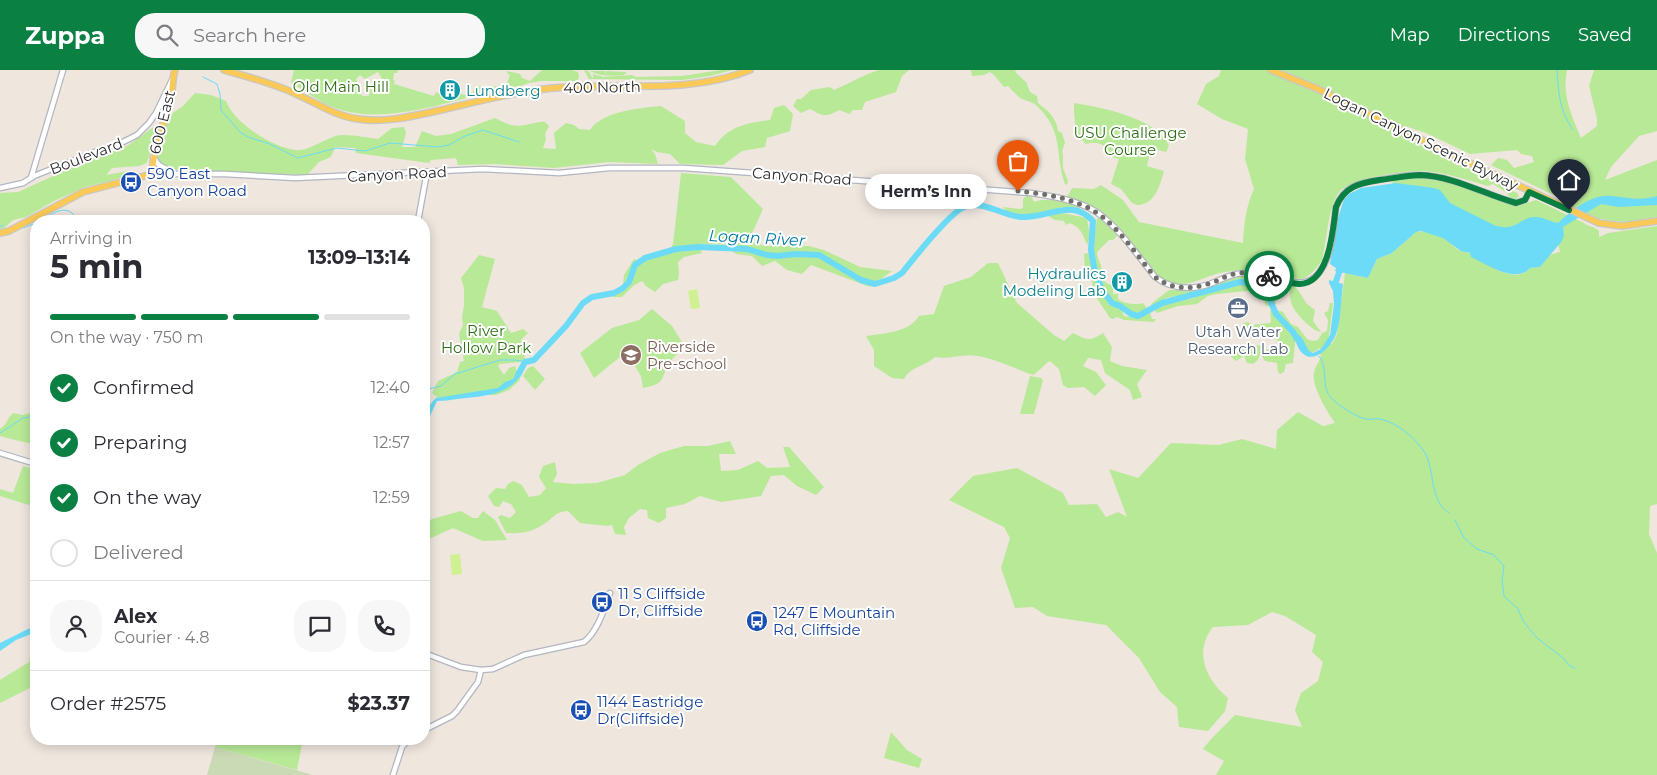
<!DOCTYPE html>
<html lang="en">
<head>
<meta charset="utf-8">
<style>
  :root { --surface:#fff; --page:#f7f7f7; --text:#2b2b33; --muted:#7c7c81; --line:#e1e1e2; --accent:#0b8043 }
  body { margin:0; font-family:Montserrat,sans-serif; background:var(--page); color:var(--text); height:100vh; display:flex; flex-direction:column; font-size:19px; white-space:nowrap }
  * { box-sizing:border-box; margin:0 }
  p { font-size:16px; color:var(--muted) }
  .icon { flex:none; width:28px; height:28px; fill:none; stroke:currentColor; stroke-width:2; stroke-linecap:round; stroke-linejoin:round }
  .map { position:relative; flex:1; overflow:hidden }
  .sheet { position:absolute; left:30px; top:145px; width:400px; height:530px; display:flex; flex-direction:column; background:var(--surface); border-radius:20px; box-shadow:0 2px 12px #0003 }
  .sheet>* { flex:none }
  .pin { position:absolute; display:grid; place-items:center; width:42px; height:42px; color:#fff; margin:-51px -21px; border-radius:50% 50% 50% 0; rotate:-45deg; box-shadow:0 0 5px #0007 }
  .pin .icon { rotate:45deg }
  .courier { position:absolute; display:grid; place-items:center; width:50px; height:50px; margin:-25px; border:4px solid #0b8043; border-radius:50%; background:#fff; color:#222; box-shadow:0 1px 6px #0007 }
  .bubble { position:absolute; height:35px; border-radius:18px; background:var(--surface); box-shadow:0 2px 12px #0003; font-size:16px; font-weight:700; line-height:35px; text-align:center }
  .summary em { font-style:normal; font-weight:700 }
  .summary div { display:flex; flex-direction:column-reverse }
  .summary { display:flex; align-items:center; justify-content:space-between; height:85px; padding:0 20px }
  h1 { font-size:32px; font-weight:700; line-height:38px }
  .bar { display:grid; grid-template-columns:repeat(4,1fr); gap:8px 5px; align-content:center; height:60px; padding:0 20px }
  .bar i { height:6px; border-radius:4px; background:var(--line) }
  .bar .current { background:var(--accent) }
  .bar p { grid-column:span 4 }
  .line { display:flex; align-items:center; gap:12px; padding:0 20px; border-top:1px solid var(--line) }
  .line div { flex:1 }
  .round { display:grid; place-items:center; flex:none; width:52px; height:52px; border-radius:20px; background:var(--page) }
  ol { padding:0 20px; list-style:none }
  li { display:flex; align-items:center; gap:15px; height:55px }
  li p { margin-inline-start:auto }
  li .icon { padding:5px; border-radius:50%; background:var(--accent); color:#fff; stroke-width:4 }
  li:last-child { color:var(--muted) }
  li i { width:28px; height:28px; border:2px solid var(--line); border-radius:50% }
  header { display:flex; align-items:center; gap:30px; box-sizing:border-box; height:70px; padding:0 25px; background:var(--accent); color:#fff }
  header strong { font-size:24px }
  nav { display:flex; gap:28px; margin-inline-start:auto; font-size:18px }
  .search { width:350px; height:45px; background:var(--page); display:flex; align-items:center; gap:12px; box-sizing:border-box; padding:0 18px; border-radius:20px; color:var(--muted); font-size:19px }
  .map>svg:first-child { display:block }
</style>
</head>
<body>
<header>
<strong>Zuppa</strong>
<div class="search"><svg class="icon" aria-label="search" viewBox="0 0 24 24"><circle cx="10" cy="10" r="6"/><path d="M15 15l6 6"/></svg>Search here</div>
<nav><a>Map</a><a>Directions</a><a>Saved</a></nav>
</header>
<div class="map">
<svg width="1657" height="705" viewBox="0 0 1657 705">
  <rect width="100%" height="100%" fill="#efe6de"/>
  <g fill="#b8e997" fill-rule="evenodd">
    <path d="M 294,0 L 398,0 L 397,3 L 394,3 L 393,10 L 395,11 L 394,14 L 434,26 L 436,22 L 440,24 L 441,22 L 469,25 L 473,23 L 474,16 L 480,16 L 491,20 L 492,16 L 502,17 L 503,15 L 506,16 L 510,5 L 507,3 L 507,1 L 520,4 L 522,8 L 530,11 L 542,0 L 572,0 L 578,2 L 579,6 L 578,10 L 575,11 L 541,11 L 528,13 L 521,16 C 463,24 399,56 341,40 C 323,35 307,22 291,13 ZM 378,2 L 382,9 L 383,17 L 368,20 L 369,26 L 362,26 L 356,9 L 360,5 L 365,9 Z"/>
    <path d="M 584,0 C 592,0 589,6 593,8 L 593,4 L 603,7 L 632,5 L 636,7 L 682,6 L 721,0 L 733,0 L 710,6 L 683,10 L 589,9 Z"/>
    <path d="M 879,0 L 909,0 L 902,6 L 896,22 L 865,32 L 862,40 L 853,40 L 850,44 L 839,40 C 825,48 823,46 810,39 L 801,43 L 793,36 L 797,29 L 801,29 L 811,20 L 830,17 L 834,20 C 850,13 863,5 879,0 Z"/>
    <path d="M 971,0 L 1016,0 L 1015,2 L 1026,12 L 1030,22 L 1037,26 L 1038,33 C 1047,40 1057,48 1058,61 L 1062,63 L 1065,73 L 1062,81 L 1063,85 L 1063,98 L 1068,111 L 1067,115 L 1065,114 C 1054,83 1065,62 1036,35 C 1032,32 1027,31 1022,29 C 1017,26 1012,20 1008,16 L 1004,17 L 994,5 L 990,2 L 984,5 L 972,6 Z"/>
    <path d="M 1221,0 L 1567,0 C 1562,26 1571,44 1581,68 L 1597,56 L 1597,49 L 1589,16 L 1594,0 L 1657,0 L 1657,61 L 1639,66 L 1611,97 L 1605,110 L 1657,90 L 1657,148 L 1623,152 L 1600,149 L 1572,137 L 1574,129 L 1564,130 L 1491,95 L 1498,88 L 1507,90 L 1514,98 L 1534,92 L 1532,86 L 1521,84 L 1517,80 L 1470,84 L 1426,63 L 1405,56 L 1399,64 L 1517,123 L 1519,126 L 1516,129 L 1510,128 L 1507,123 L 1493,114 L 1488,116 C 1468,110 1446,103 1425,101 C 1408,100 1351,108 1340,121 C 1328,135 1327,171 1322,190 C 1309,210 1297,216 1276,203 L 1280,190 L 1270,188 C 1255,202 1240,199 1220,203 C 1206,206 1190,216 1176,214 C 1149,211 1132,170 1114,152 C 1101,139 1084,134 1067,127 L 1072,118 L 1094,119 L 1101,115 L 1123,130 L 1139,152 L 1243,173 C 1244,154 1246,136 1254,119 L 1245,89 L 1248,59 L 1222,49 L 1197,34 L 1206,14 L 1219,6 Z"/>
    <path d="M 590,1 L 605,1 L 605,5 L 606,1 L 627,2 L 624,5 C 612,6 601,7 590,1 Z"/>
    <path d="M 195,23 L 211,25 L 226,31 C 234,53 273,78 296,80 C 306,82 325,69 336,66 C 346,63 367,68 378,69 L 392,58 L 404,57 L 406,63 L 402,77 L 415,77 L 422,61 L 436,66 L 451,64 L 495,48 C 509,55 514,58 530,54 C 536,53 539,51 545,52 L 549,56 L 545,64 L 546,69 L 543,78 L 556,79 L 554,63 L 566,53 L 574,55 L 579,59 L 590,60 C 603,41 639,38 661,36 L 685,51 L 685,63 L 696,72 L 715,76 C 729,56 747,53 770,50 L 774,38 L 784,35 L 793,44 L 790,61 L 767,68 L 765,77 L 742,81 L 723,95 L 680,94 L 670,84 L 657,82 L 651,79 L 655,84 L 658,94 L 609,92 L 554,98 L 495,94 L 458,95 L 456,88 L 431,90 L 429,93 L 356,83 L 355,78 L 335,77 L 331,87 L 319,92 L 307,105 L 176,100 L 165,97 L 157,90 L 158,77 L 167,47 L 183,36 Z"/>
    <path d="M 1074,33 C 1103,38 1154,47 1169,75 L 1166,82 L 1151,78 L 1147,96 L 1164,101 C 1160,115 1155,135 1137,135 L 1132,133 L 1121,119 L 1111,114 L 1119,89 L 1105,85 L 1104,76 C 1098,72 1093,72 1086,74 C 1074,62 1074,49 1074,33 Z"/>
    <polygon points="155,56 156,61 147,93 139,96 112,98 106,105 128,101 132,103 114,110 85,117 54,131 26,147 13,150 4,158 0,159 0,123 18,122 84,92 127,76"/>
    <polygon points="681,103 731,107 763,139 749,170 765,176 809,176 824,180 860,197 892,201 870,217 811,195 802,204 787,200 775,191 762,196 752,186 736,184 731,180 739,175 698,174 702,183 684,187 678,192 679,204 678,210 663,214 655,222 646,216 642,211 633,216 622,227 612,227 623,216 624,205 634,189 641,192 669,182 673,174"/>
    <path d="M 1422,107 L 1454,114 L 1518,136 L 1536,130 L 1584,153 C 1588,157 1595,156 1599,161 L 1599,167 L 1608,163 L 1657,156 L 1657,434 L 1650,436 L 1649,464 L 1657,483 L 1657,705 L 1216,705 L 1224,691 L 1203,679 L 1211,669 L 1235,645 L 1302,657 L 1295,640 L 1301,623 L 1318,611 L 1323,592 L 1312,582 L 1316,565 L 1285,546 L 1272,542 L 1248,555 L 1213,557 C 1193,582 1206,610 1228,628 L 1225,641 L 1208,661 L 1179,657 L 1177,637 L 1160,622 L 1139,588 L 1106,555 L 1047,546 L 1033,537 L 1015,538 L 1001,498 L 1010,468 L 1004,457 L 949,430 L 973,406 L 1017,398 L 1063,423 L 1069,435 L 1097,434 L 1106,447 L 1118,442 L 1127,447 L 1109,399 L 1138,408 L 1171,373 L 1219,375 L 1242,369 L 1276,379 L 1277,360 L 1298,342 L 1323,356 L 1335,353 C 1328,343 1311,316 1314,303 C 1316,292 1323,292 1320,278 L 1314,282 L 1308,282 L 1298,268 L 1295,273 L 1293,293 L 1286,294 L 1284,302 L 1280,304 L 1278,302 L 1277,293 L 1265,291 L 1260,283 L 1258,290 L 1253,294 L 1247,293 L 1244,286 L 1236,291 L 1231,287 L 1231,279 C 1236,277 1251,277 1259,275 L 1267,280 L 1278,278 L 1279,272 L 1271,265 L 1258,265 L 1251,258 L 1244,256 L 1243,253 L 1248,252 L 1252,255 L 1270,253 L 1271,252 L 1270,241 L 1277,240 L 1283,242 L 1291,254 L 1298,257 L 1307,269 L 1312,271 L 1318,270 L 1322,263 L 1327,261 L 1328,250 L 1324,243 L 1328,241 L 1330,233 L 1333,233 L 1328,273 L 1332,274 L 1337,264 L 1345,203 L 1368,208 L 1377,189 L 1392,183 L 1416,162 C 1426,160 1440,166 1449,171 C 1452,174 1454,177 1457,179 C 1462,182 1467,182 1471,184 C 1484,193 1516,216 1530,198 L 1540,197 L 1549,185 L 1560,182 L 1558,174 L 1504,162 L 1393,115 L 1392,110 Z"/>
    <path d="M 1026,126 L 1032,127 L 1034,132 C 1048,127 1069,131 1081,139 L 1079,141 L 1061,137 L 1057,142 L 1087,148 L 1090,167 L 1087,175 C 1083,164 1081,158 1070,153 L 1066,155 L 1064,151 L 1055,150 L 1048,146 L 1048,143 C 1034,145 1012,149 1003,137 L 1021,139 L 1023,137 L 1023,129 Z"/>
    <path d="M 1097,148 L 1101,149 L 1116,164 L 1117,166 L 1113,170 L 1109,170 L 1097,182 C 1097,190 1104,197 1101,205 L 1106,213 L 1113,216 L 1113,224 L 1118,224 L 1118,229 C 1124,234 1136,235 1143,233 L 1147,238 C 1138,248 1127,240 1118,233 L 1116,233 L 1115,236 L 1122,241 L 1124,246 L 1136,248 L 1150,243 L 1152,249 L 1156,249 L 1154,252 L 1124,250 L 1117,247 L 1113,249 L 1110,248 L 1094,224 L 1092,211 L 1085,203 L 1084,184 L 1088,183 L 1091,189 Z"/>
    <polygon points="479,185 495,189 482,237 497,241 511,263 523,259 528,263 521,270 525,289 520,292 500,294 498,296 504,305 509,298 515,296 520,310 509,320 496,325 471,325 438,328 432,323 438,311 457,302 460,292 464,291 459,264 463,255 462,247 464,235 464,218 461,208"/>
    <path d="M 988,193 L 998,193 L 1017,233 L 1054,265 L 1064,271 L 1073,263 C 1087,270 1089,272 1103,263 L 1112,277 L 1110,291 L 1122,296 L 1147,300 L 1137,314 L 1142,327 L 1133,330 L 1130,320 L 1105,303 L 1101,290 L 1088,288 L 1083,296 L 1096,302 L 1106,315 L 1095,326 L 1084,317 L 1068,318 L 1063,315 L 1059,299 L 1050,291 C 1044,294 1040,301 1033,305 C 1016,299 996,289 978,286 C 963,283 949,290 935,287 C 924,297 911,296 904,309 L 892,308 L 874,296 L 874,280 L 866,266 C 885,263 908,263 919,246 L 934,244 L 944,216 L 971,207 Z"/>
    <path d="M 1241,205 C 1253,206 1264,207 1273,217 L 1272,221 L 1276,229 L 1276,234 L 1267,236 L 1265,234 L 1264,224 L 1257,224 L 1256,220 L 1217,224 L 1208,226 L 1197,234 L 1178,236 L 1157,243 L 1155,241 L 1156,238 L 1162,235 L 1194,228 L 1201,224 L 1224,217 L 1223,215 L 1200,222 L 1166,228 L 1154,235 L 1152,236 L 1151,234 L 1169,220 L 1188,220 L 1213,215 Z"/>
    <path d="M 1275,210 L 1294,216 L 1298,220 L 1307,234 L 1315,240 L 1313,251 L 1321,262 C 1313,262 1295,243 1292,235 C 1290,230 1290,224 1289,218 L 1276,214 Z"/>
    <path d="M 652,239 L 672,256 L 685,277 C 680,282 674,286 670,292 C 659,309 668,313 643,318 L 641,306 L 630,288 L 625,292 L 620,287 L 594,308 L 580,283 L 612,258 L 639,250 Z"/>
    <polygon points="533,296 545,309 535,320 523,306 528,298"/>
    <polygon points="1030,306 1041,308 1043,310 1034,344 1020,344"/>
    <path d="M 36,341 L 36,374 C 24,373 12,369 0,366 L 0,359 C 7,355 7,348 13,343 L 23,345 Z"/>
    <path d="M 730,371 L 736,384 L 719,384 L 721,401 L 738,400 L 758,391 L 767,398 L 790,397 L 783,377 L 789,377 L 824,417 L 816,425 L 797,416 L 784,405 L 771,406 L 761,426 L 721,432 L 700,426 L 685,434 L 666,438 L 666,448 L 659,453 L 648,448 L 647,440 L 640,439 L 629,448 L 624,457 L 626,465 L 615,464 L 612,455 L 607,456 L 580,453 L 568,441 C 554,442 555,447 544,454 C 532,462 521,464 506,463 L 498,447 L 501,445 L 510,448 L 516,442 L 511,434 L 503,431 L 499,437 L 494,436 L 488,426 L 496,418 L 505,419 L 508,414 L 513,411 L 522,415 L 529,427 L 540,425 L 546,418 L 539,407 L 543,396 L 555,392 L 557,404 L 553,412 L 573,414 L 597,413 L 625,405 L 638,395 L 660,383 L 684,376 L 708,376 Z"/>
    <polygon points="23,396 36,400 36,421 32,436 0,426 0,419 13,423"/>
    <polygon points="461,441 473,448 478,448 483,441 495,450 507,470 483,471 453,458 429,469 426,480 424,481 424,454 432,449"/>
    <polygon points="36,544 36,615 0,633 0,610 29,592"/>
    <polygon points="891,662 907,680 922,689 919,698 884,688"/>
    <polygon points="217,669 303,669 297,700 215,677"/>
  </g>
  <polygon fill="#c9dab4" points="215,677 313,705 207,705"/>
  <g fill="#cff192">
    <polygon points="697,219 700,238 691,239 688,221"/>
    <polygon points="460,484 462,504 452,505 450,485"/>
  </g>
  <g fill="#6bdbf7">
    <path d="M 1396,113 L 1434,118 L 1440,120 L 1450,133 L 1496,156 C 1518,161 1519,148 1534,147 C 1543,146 1550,152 1558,153 C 1572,140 1592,123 1613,126 C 1628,128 1642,131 1657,126 L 1657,135 L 1619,137 L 1601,134 L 1563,157 L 1564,165 L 1562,171 L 1540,197 L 1530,198 C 1516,215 1485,193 1471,187 L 1470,183 L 1461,181 L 1443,168 L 1421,161 L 1416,162 L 1392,183 L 1377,189 L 1368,208 L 1335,201 L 1336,198 L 1330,194 L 1338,148 L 1344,129 L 1349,124 L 1361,118 Z"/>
    <path d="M 1329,210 L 1343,214 C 1341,228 1341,251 1336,264 C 1330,280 1308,300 1297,275 C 1295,269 1293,263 1291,257 L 1302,268 L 1309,281 L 1313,283 L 1321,279 L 1330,265 L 1334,234 L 1333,221 L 1329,213 Z"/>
    <path d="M 519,297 L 523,302 C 509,326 482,326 457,329 C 450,330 444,331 437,331 L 429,348 L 424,356 C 424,346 428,335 436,328 L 498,318 L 505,312 L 513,309 Z"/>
    <polygon points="36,555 36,562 16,570 0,581 0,573"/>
  </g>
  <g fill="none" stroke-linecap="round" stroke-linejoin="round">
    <g stroke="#6bdbf7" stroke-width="1">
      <path d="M 1557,0 C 1558,22 1560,42 1573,60"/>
      <polyline points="203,7 217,14 220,24 221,40 240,62 248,67 270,74 298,88 337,78 365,81 390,73 438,77 449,75 465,66 483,60 519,72"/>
      <path d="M 40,151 C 54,143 68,131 78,151"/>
      <polyline points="0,156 3,156"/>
      <polyline points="23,158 36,153"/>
      <path d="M 1319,286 C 1329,298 1320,318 1332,329 C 1341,337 1353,345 1365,349 C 1370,350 1375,348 1380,349 C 1396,352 1414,367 1423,380 C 1436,398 1428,430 1449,443"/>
      <polyline points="424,320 441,316 455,304 500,290 516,290 525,292"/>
      <polyline points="0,363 23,348 36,346"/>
      <polyline points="1455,450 1464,468 1477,479 1494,485 1504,496 1502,511 1504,526 1518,539 1523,551 1537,568 1562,587 1570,596 1575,598"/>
    </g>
    <g stroke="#6bdbf7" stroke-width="6">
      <polyline points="1336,218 1335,214 1342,194"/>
      <path d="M 518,305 L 525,292 L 534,290 L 566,256 L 583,233 L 592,227 L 614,223 L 623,218 L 629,212 L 635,195 L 645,188 L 676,179 L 698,177 L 747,179 L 767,185 L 777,186 L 796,184 L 819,185 L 861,210 L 875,214 L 894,208 L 902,203 C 915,187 945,148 962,138 C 980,128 1003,146 1021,147 C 1048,149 1071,127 1093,151 L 1091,180 L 1094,197 L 1102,220 L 1112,233 L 1120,236 L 1131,244 L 1138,246 L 1162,233 L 1240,212 L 1257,214 L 1266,221 L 1276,244 L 1293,262 L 1297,269"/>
    </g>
    <g stroke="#b2b6c1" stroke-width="7">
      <g id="minor">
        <polyline points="153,87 159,95 172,102"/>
        <path d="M 152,104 L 225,104 L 295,108 L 483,99 L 559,103 L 609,98 L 684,98 L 1031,123 C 1052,126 1076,130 1095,141 C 1118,156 1138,186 1155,207 C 1171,219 1191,220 1210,214 C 1222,209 1233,203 1246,203 C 1268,202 1299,223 1316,206 C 1333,189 1333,159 1336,137 C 1344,116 1358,113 1379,110 C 1392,108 1407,104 1420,105 C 1453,106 1484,124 1516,133 L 1525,130 L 1529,122"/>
        <polyline points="31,108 63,0"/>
        <polyline points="0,118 23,113 34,106 92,83 121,73 137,65 149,53 156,43 172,10"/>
        <polyline points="418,151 427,102"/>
        <polyline points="0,383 36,394"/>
        <path d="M 424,583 L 461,597 L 481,600 L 493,599 L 524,585 L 584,572 C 598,561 604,539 610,523"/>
        <polyline points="424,660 452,646 457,641 478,612 481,600"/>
        <polyline points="393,705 402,677 409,669"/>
      </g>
    </g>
    <g stroke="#c8c8c8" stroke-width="8">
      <g id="major">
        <path d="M 224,0 C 248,7 273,13 296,24 C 317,33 335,46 358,49 C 387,53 413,46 441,40 C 475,32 509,23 544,19 C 613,11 685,26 750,0"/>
        <polyline points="1271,0 1318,19 1457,87 1599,153 1622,156 1657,151"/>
        <path d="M 0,163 L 9,161 L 83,122 L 152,104 C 153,77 165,53 171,27 C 173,18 172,9 175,0"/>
      </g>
    </g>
    <use href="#minor" stroke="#fff" stroke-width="4.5"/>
    <use href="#major" stroke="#fac957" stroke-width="5.5"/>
  </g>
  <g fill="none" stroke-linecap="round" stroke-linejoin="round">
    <path stroke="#706d6a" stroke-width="5" stroke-dasharray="0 9" d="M 1018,121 C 1046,124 1082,129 1105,149 C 1124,165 1139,188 1155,207 C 1171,219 1189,220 1208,214 C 1217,212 1225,206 1234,204 C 1245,201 1258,203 1269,206"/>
    <path stroke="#0b8043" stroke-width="6" d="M 1269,206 C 1279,209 1290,214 1300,214 C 1330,213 1333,158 1336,137 C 1344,117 1359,113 1379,110 C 1392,109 1407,105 1420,105 C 1453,106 1484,124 1516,133 L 1525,130 L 1529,122 L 1569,140"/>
  </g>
  <defs>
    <g id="building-disc" transform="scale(1.125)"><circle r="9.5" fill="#0f9aa8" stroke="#fff"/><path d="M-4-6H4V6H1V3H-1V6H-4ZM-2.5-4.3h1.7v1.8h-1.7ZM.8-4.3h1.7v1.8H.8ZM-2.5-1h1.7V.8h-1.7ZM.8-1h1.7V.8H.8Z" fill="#fff"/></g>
    <g id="bus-disc" transform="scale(1.125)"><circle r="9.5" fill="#1a4fb4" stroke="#fff"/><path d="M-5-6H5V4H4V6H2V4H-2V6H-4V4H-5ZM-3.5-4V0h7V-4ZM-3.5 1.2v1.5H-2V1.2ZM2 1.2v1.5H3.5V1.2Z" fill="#fff"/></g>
    <g id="office-disc" transform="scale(1.125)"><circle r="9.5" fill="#5c6f8a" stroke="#fff"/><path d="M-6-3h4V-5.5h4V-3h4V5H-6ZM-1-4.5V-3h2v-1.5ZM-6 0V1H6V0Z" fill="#fff"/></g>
    <g id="school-disc" transform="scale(1.125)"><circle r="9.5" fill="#8d6e63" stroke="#fff"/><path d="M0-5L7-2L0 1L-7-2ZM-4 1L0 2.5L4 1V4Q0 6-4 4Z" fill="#fff"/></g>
  </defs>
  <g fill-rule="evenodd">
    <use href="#building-disc" x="450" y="20"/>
    <use href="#bus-disc" x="131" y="112"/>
    <use href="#building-disc" x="1122" y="212"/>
    <use href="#office-disc" x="1238" y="238"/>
    <use href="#school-disc" x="631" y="285"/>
    <use href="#bus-disc" x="602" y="532"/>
    <use href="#bus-disc" x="757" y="551"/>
    <use href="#bus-disc" x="581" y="640"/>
  </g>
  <g text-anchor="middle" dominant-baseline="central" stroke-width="4" stroke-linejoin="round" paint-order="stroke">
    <g font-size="15" fill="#2e7016" stroke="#fff">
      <text x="341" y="16">Old Main Hill</text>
      <text x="1130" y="62">USU Challenge<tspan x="1130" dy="17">Course</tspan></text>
      <text x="486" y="260">River<tspan x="486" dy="17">Hollow Park</tspan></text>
    </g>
    <g font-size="15" fill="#2c2c2c" stroke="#fff">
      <text transform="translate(602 17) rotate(-1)">400 North</text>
      <text transform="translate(162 52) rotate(-76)">600 East</text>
      <text transform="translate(1421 69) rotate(26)">Logan Canyon Scenic Byway</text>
      <text transform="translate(86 86) rotate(-21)">Boulevard</text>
      <text transform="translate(397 104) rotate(-3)">Canyon Road</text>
      <text transform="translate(802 106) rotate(4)">Canyon Road</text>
    </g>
    <g font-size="15" fill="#0d838f" stroke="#fff" text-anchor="start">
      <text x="466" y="20">Lundberg</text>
      <text x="1106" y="203" text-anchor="end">Hydraulics<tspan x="1106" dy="17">Modeling Lab</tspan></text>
    </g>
    <g font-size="15" fill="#164399" stroke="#fff" text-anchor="start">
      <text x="147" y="103">590 East<tspan x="147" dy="17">Canyon Road</tspan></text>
      <text x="618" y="523">11 S Cliffside<tspan x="618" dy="17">Dr, Cliffside</tspan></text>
      <text x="773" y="542">1247 E Mountain<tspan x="773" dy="17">Rd, Cliffside</tspan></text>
      <text x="597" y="631">1144 Eastridge<tspan x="597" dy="17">Dr(Cliffside)</tspan></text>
    </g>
    <g font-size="15" fill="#4e5e75" stroke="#fff">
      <text x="1238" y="261">Utah Water<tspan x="1238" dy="17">Research Lab</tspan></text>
    </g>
    <g font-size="15" fill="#785e54" stroke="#fff" text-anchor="start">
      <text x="647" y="276">Riverside<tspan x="647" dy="17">Pre-school</tspan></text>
    </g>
    <g font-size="16" font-style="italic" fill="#047ba9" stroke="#fff">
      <text transform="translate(757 168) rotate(3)">Logan River</text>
    </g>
  </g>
</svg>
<div class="pin" style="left:1018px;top:121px;background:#ea580c"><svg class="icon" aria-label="bag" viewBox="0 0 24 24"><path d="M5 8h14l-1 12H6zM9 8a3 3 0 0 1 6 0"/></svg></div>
<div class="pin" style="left:1569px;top:140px;background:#1f2937"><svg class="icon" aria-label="home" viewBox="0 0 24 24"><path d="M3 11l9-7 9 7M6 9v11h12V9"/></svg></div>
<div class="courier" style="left:1269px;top:206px"><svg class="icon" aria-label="bike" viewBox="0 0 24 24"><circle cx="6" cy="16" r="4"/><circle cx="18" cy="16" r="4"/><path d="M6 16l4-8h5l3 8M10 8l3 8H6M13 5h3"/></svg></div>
<div class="bubble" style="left:865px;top:104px;width:122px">Herm’s Inn</div>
<section class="sheet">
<div class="summary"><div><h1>5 min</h1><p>Arriving in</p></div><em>13:09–13:14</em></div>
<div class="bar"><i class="current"></i><i class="current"></i><i class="current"></i><i></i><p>On the way · 750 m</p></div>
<ol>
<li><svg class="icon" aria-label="check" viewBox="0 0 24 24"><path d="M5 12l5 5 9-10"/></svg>Confirmed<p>12:40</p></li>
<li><svg class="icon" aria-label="check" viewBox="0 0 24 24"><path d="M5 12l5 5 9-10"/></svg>Preparing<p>12:57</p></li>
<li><svg class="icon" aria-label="check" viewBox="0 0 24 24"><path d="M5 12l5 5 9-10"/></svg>On the way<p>12:59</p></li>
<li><i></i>Delivered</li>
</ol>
<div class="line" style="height:90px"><a class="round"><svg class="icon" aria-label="person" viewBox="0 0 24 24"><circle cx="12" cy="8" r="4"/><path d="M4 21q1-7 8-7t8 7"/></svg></a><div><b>Alex</b><p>Courier · 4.8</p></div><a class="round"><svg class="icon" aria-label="chat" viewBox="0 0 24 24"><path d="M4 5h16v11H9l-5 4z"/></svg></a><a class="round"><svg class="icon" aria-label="phone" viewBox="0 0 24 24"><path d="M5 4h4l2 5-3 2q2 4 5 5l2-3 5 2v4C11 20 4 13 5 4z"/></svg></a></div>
<div class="line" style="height:65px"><div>Order #2575</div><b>$23.37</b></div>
</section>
</div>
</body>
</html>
